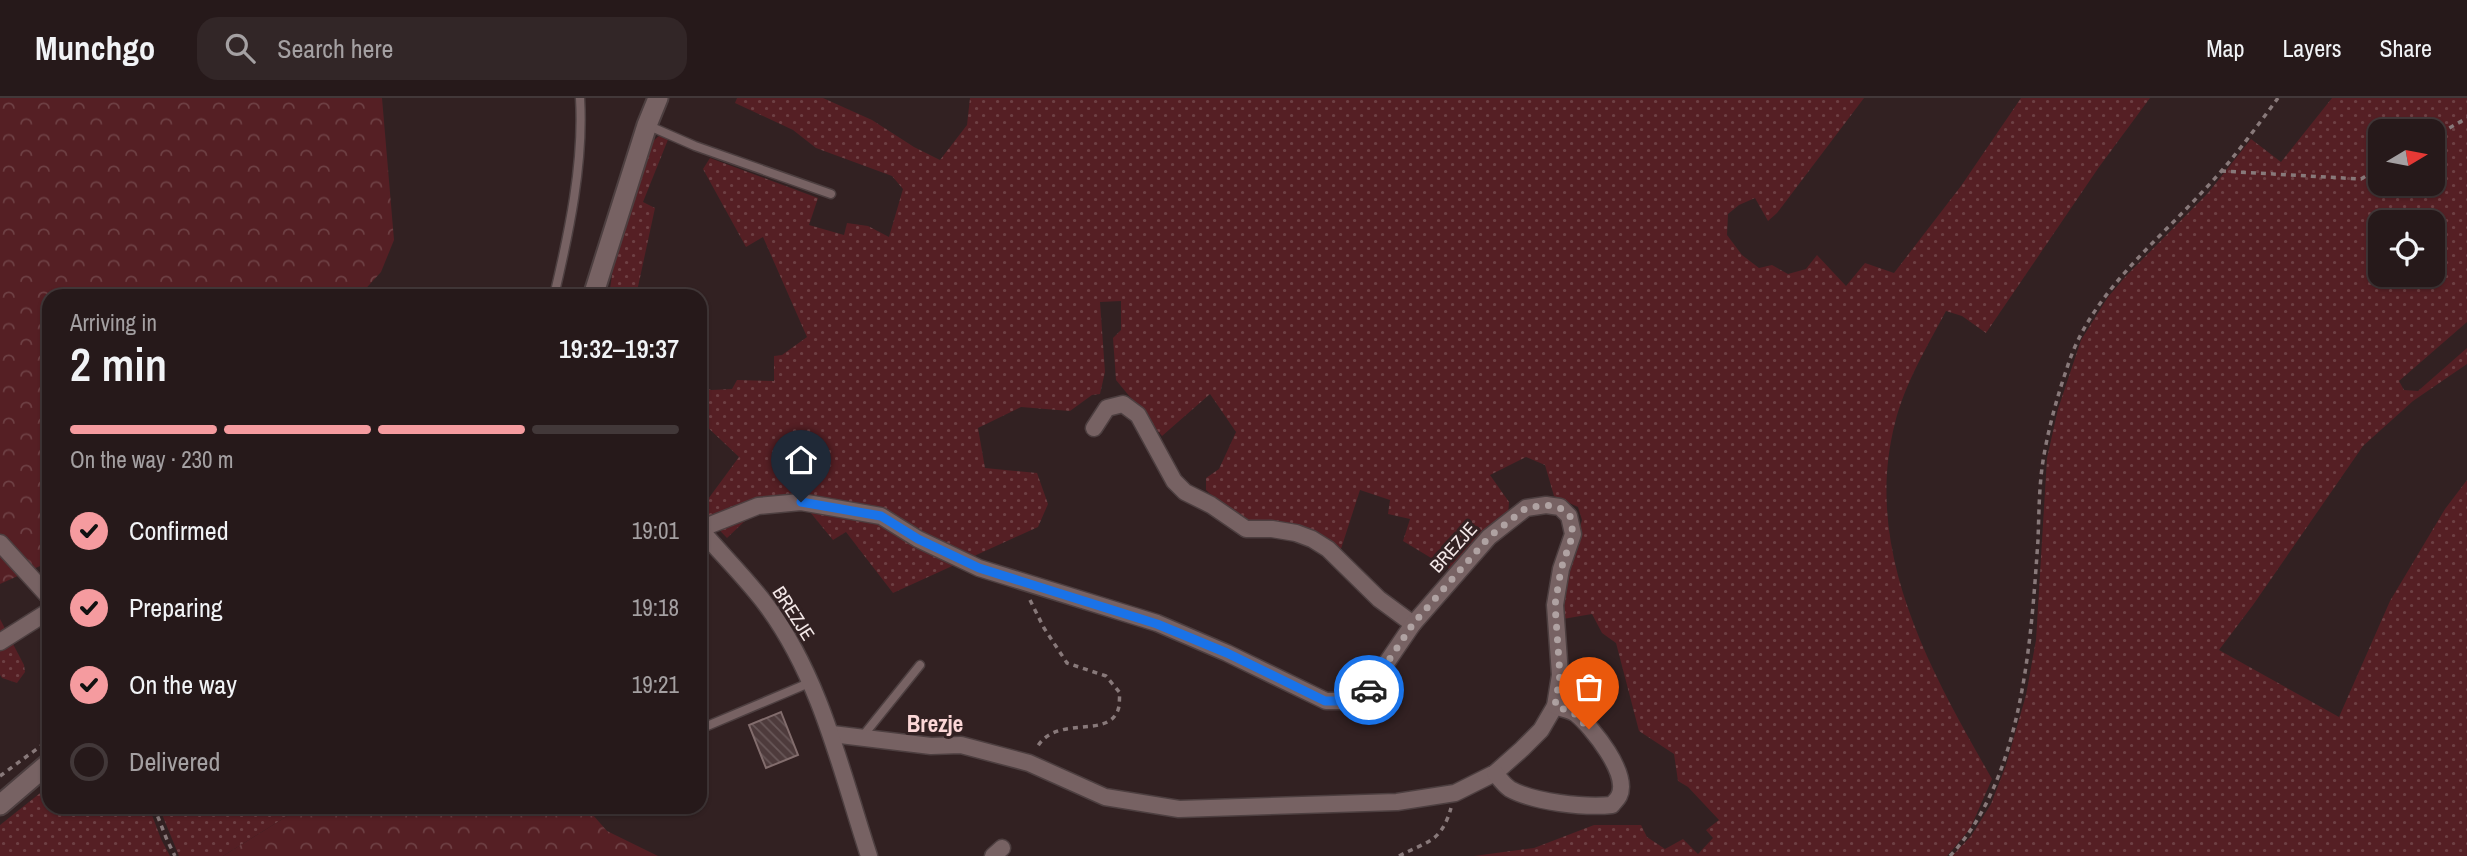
<!DOCTYPE html>
<html lang="en">
<head>
<meta charset="utf-8">
<style>
  :root { --surface:#26191a; --page:#322627; --text:#f1f3f6; --muted:#a4a0a2; --line:#423839; --accent:#f59b9f }
  body { margin:0; font-family:"Archivo Narrow",sans-serif; background:var(--page); color:var(--text); height:100vh; display:flex; flex-direction:column; font-size:26px; white-space:nowrap }
  * { box-sizing:border-box; margin:0 }
  p { font-size:23px; color:var(--muted) }
  .icon { flex:none; width:38px; height:38px; fill:none; stroke:currentColor; stroke-width:2; stroke-linecap:round; stroke-linejoin:round }
  .map { position:relative; flex:1; overflow:hidden }
  .sheet { position:absolute; left:42px; top:191px; width:665px; height:525px; display:flex; flex-direction:column; background:var(--surface); border-radius:21px; box-shadow:0 2px 5px #0004,0 0 0 2px var(--line) }
  .sheet>* { flex:none }
  .needle { width:46px; rotate:80deg }
  .fabs { position:absolute; left:2368px; top:21px; display:grid; gap:14px }
  .fabs a { display:grid; place-items:center; width:77px; height:77px; border-radius:14px; background:var(--surface); box-shadow:0 2px 5px #0004,0 0 0 2px var(--line); font-size:35px }
  .pin { position:absolute; display:grid; place-items:center; width:60px; height:60px; color:#fff; margin:-72px -30px; border-radius:50% 50% 50% 0; rotate:-45deg; box-shadow:0 0 7px #0007 }
  .pin .icon { rotate:45deg }
  .courier { position:absolute; display:grid; place-items:center; width:70px; height:70px; margin:-35px; border:5px solid #1a73e8; border-radius:50%; background:#fff; color:#222; box-shadow:0 2px 9px #0007 }
  .headline em { font-style:normal; font-weight:600 }
  .headline div { display:flex; flex-direction:column-reverse }
  .headline { display:flex; align-items:center; justify-content:space-between; height:119px; padding:0 28px }
  h1 { font-size:46px; font-weight:600; line-height:52px }
  .bar { display:grid; grid-template-columns:repeat(4,1fr); gap:10px 7px; align-content:center; height:84px; padding:0 28px }
  .bar i { height:9px; border-radius:5px; background:var(--line) }
  .bar .selected { background:var(--accent) }
  .bar p { grid-column:span 4 }
  ol { padding:0 28px; list-style:none }
  li { display:flex; align-items:center; gap:21px; height:77px }
  li p { margin-inline-start:auto }
  li .icon { padding:7px; border-radius:50%; background:var(--accent); color:#111; stroke-width:4 }
  li:last-child { color:var(--muted) }
  li i { width:38px; height:38px; border:4px solid var(--line); border-radius:50% }
  header { display:flex; align-items:center; gap:42px; box-sizing:border-box; height:98px; padding:0 35px; background:var(--surface); border-bottom:2px solid var(--line) }
  header strong { font-size:33px }
  nav { display:flex; gap:38px; margin-inline-start:auto; font-size:24px }
  .search { width:490px; height:63px; background:var(--page); display:flex; align-items:center; gap:18px; box-sizing:border-box; padding:0 24px; border-radius:21px; color:var(--muted); font-size:26px }
  .map>svg:first-child { display:block }
</style>
</head>
<body>
<header>
<strong>Munchgo</strong>
<div class="search"><svg class="icon" aria-label="search" viewBox="0 0 24 24"><circle cx="10" cy="10" r="6"/><path d="M15 15l6 6"/></svg>Search here</div>
<nav><a>Map</a><a>Layers</a><a>Share</a></nav>
</header>
<div class="map">
<svg width="2467" height="758" viewBox="0 0 2467 758">
  <defs>
    <pattern id="grass-dots" width="8" height="8" patternUnits="userSpaceOnUse" patternTransform="scale(1.75)"><rect width="8" height="8" fill="#551f24"/><path d="M2 2h.1M6 6h.1" fill="none" stroke="#6e4044" stroke-width="1.8" stroke-linecap="round"/></pattern>
    <pattern id="forest-crowns" width="20" height="18" patternUnits="userSpaceOnUse" patternTransform="scale(1.75)"><rect width="20" height="18" fill="#551f24"/><path d="M2 6a3 3 0 1 1 6 0M12 15a3 3 0 1 1 6 0" fill="none" stroke="#6e4044"/></pattern>
    <pattern id="building-back-hatch" width="6" height="6" patternUnits="userSpaceOnUse" patternTransform="scale(1.75)"><rect width="6" height="6" fill="#4e3b3c"/><path d="M-1 5l2 2M0 0l6 6M5-1l2 2" fill="none" stroke="#685758"/></pattern>
  </defs>
  <rect width="100%" height="100%" fill="#322122"/>
  <g fill="url(#grass-dots)" fill-rule="evenodd">
    <path d="M 737,0 L 823,0 L 872,22 L 914,49 L 940,62 L 967,27 L 970,0 L 1864,0 L 1777,115 L 1768,123 L 1755,100 L 1739,107 L 1728,116 L 1727,137 L 1742,157 L 1759,170 L 1772,167 L 1788,176 L 1806,171 L 1817,157 L 1846,188 L 1865,165 L 1894,175 L 1961,88 L 2021,0 L 2150,0 L 2099,69 L 1986,235 L 1962,218 L 1946,213 C 1927,249 1905,285 1895,325 C 1862,453 1931,574 1992,681 L 1970,731 L 1947,758 L 1474,758 L 1534,750 L 1594,727 L 1641,727 L 1647,739 L 1665,751 L 1683,741 L 1698,756 L 1713,740 L 1706,732 L 1719,722 L 1688,689 L 1678,683 L 1674,656 L 1639,633 L 1616,545 L 1602,535 L 1592,516 L 1563,521 L 1567,476 L 1582,422 L 1578,409 L 1554,398 L 1545,367 L 1526,359 L 1490,377 L 1509,404 L 1508,417 L 1451,472 L 1403,443 L 1410,421 L 1388,416 L 1390,402 L 1360,392 L 1340,454 L 1311,435 L 1282,424 L 1253,425 L 1225,409 L 1206,392 L 1206,380 L 1219,371 L 1236,334 L 1210,296 L 1162,338 L 1116,282 L 1113,240 L 1121,232 L 1121,203 L 1100,204 L 1105,274 L 1100,296 L 1092,297 L 1070,313 L 1021,309 L 978,330 L 985,370 L 1037,375 L 1048,406 L 1038,429 L 893,495 L 846,434 L 833,442 L 796,397 L 771,398 L 727,440 L 700,412 L 739,359 L 703,325 L 700,327 L 700,287 L 711,292 L 732,291 L 737,282 L 774,283 L 774,258 L 782,257 L 807,239 L 763,139 L 746,149 L 703,71 L 710,60 L 818,100 L 809,127 L 844,137 L 847,125 L 868,128 L 889,139 L 903,91 L 892,78 L 816,50 L 793,32 L 735,5 Z"/>
    <path d="M 2332,0 L 2467,0 L 2467,224 L 2399,283 L 2404,292 L 2418,293 L 2467,250 L 2467,266 L 2413,303 L 2363,348 L 2253,507 L 2219,552 L 2339,619 L 2390,503 L 2445,411 L 2467,382 L 2467,758 L 1952,758 L 1971,738 L 1991,706 L 2006,667 L 2026,597 L 2036,542 L 2047,360 L 2058,311 L 2081,242 L 2108,199 L 2126,178 L 2208,95 L 2251,41 L 2281,64 ZM 2380,33 L 2432,33 L 2432,86 L 2380,86 ZM 2380,124 L 2432,124 L 2432,177 L 2380,177 Z"/>
    <polygon points="661,36 669,39 643,104 655,110 636,198 609,198 616,149 650,46"/>
    <polygon points="0,521 24,567 25,574 17,585 2,580 0,577"/>
    <polygon points="49,688 49,709 149,709 161,741 170,758 0,758 0,727"/>
    <polygon points="159,709 302,709 223,758 179,758"/>
  </g>
  <g fill="url(#forest-crowns)">
    <polygon points="0,0 382,0 394,142 381,174 359,198 49,198 49,464 0,486"/>
    <polygon points="302,709 586,709 607,733 658,758 223,758"/>
  </g>
  <polygon fill="url(#building-back-hatch)" stroke="#826d6d" stroke-width="2" points="781,614 798,657 766,670 749,627"/>
  <g fill="none" stroke-linecap="round" stroke-linejoin="round">
    <g stroke="#4d3f40" stroke-width="11">
      <g id="service">
        <polyline points="647,27 695,48 831,96"/>
        <path d="M 554,198 C 569,135 584,64 580,0"/>
        <polyline points="700,631 809,585"/>
        <polyline points="862,639 920,567"/>
      </g>
    </g>
    <g stroke="#4d3f40" stroke-width="19">
      <g id="minor">
        <polyline points="1094,330 1107,310 1123,306 1138,317 1174,383 1185,394 1211,407 1246,431 1272,431 1296,435 1312,441 1328,451 1379,501 1413,526"/>
        <polyline points="700,431 758,408 801,404 881,418 918,441 979,470 1157,525 1227,555 1326,603 1346,603 1366,595 1413,526 1489,439 1526,410 1546,407 1560,409 1569,418 1573,436 1561,471 1555,507 1560,577 1555,608 1541,632 1522,651 1495,675 1455,695 1397,704 1179,711 1105,699 1029,665 961,647 931,648 832,636"/>
        <path d="M 700,431 C 722,457 747,481 767,508 C 821,581 841,673 869,758"/>
        <polyline points="0,445 49,499"/>
        <polyline points="0,544 49,513"/>
        <path d="M 1495,675 C 1499,680 1504,687 1510,691 C 1533,704 1585,710 1612,707 C 1614,704 1617,702 1619,698 C 1630,676 1592,629 1576,616 C 1571,612 1562,611 1555,608"/>
        <polyline points="993,758 1002,750"/>
      </g>
    </g>
    <g stroke="#4d3f40" stroke-width="23">
      <g id="tertiary">
        <polyline points="593,198 647,27 658,0"/>
        <polyline points="0,707 49,665"/>
      </g>
    </g>
    <g stroke="#88797a" stroke-width="3.5" stroke-dasharray="5 5" stroke-linecap="butt">
      <polyline points="2432,40 2467,20"/>
      <polyline points="2221,73 2361,81 2380,70"/>
      <path d="M 1030,502 L 1044,530 L 1067,565 L 1106,578 L 1120,595 C 1119,600 1120,607 1118,612 C 1107,642 1055,615 1036,651"/>
      <polyline points="0,678 49,642"/>
      <polyline points="154,709 167,742 175,758"/>
      <path d="M 1399,758 C 1427,743 1441,745 1451,710"/>
      <path d="M 1950,758 C 2023,680 2031,543 2038,442 C 2039,416 2039,388 2043,363 C 2048,332 2057,299 2067,270 C 2090,196 2155,146 2205,91 C 2232,63 2255,31 2278,0"/>
    </g>
    <use href="#service" stroke="#776263" stroke-width="8"/>
    <use href="#minor" stroke="#776263" stroke-width="16"/>
    <use href="#tertiary" stroke="#776263" stroke-width="19"/>
  </g>
  <g fill="none" stroke-linecap="round" stroke-linejoin="round">
    <polyline stroke="#afa2a2" stroke-width="7" stroke-dasharray="0 12.6" points="1369,592 1413,526 1489,439 1526,410 1546,407 1560,410 1570,418 1573,436 1561,471 1555,507 1560,577 1555,608 1574,615 1589,631"/>
    <polyline stroke="#1a73e8" stroke-width="9" points="801,404 881,418 918,441 979,470 1157,526 1227,555 1325,603 1346,603 1369,592"/>
  </g>
  <g text-anchor="middle" dominant-baseline="central" stroke-width="6" stroke-linejoin="round" paint-order="stroke">
    <g font-size="19" fill="#f3e7e7" stroke="#322122">
      <text transform="translate(1453 449) rotate(-48)">BREZJE</text>
      <text transform="translate(794 515) rotate(57)">BREZJE</text>
    </g>
    <g font-size="23" font-weight="bold" fill="#fbd7d7" stroke="#322122">
      <text x="935" y="625">Brezje</text>
    </g>
  </g>
</svg>
<div class="fabs">
<a><svg class="needle" viewBox="-14 -14 28 28"><path d="M0-13l5 13h-10z" fill="#e53935"/><path d="M0 13l5-13h-10z" fill="#a4a0a2"/></svg></a>
<a><svg class="icon" aria-label="locate" viewBox="0 0 24 24"><circle cx="12" cy="12" r="6"/><path d="M12 2v4M12 18v4M2 12h4M18 12h4"/></svg></a>
</div>
<div class="pin" style="left:1589px;top:631px;background:#ea580c"><svg class="icon" aria-label="bag" viewBox="0 0 24 24"><path d="M5 8h14l-1 12H6zM9 8a3 3 0 0 1 6 0"/></svg></div>
<div class="pin" style="left:801px;top:404px;background:#1f2937"><svg class="icon" aria-label="home" viewBox="0 0 24 24"><path d="M3 11l9-7 9 7M6 9v11h12V9"/></svg></div>
<div class="courier" style="left:1369px;top:592px"><svg class="icon" aria-label="car" viewBox="0 0 24 24"><path d="M5 17H2v-5l4-1 3-4h7l3 4 3 1v5h-3M9 17h6M6 11h13"/><circle cx="7" cy="17" r="2"/><circle cx="17" cy="17" r="2"/></svg></div>
<section class="sheet">
<div class="headline"><div><h1>2 min</h1><p>Arriving in</p></div><em>19:32–19:37</em></div>
<div class="bar"><i class="selected"></i><i class="selected"></i><i class="selected"></i><i></i><p>On the way · 230 m</p></div>
<ol>
<li><svg class="icon" aria-label="check" viewBox="0 0 24 24"><path d="M5 12l5 5 9-10"/></svg>Confirmed<p>19:01</p></li>
<li><svg class="icon" aria-label="check" viewBox="0 0 24 24"><path d="M5 12l5 5 9-10"/></svg>Preparing<p>19:18</p></li>
<li><svg class="icon" aria-label="check" viewBox="0 0 24 24"><path d="M5 12l5 5 9-10"/></svg>On the way<p>19:21</p></li>
<li><i></i>Delivered</li>
</ol>
</section>
</div>
</body>
</html>
